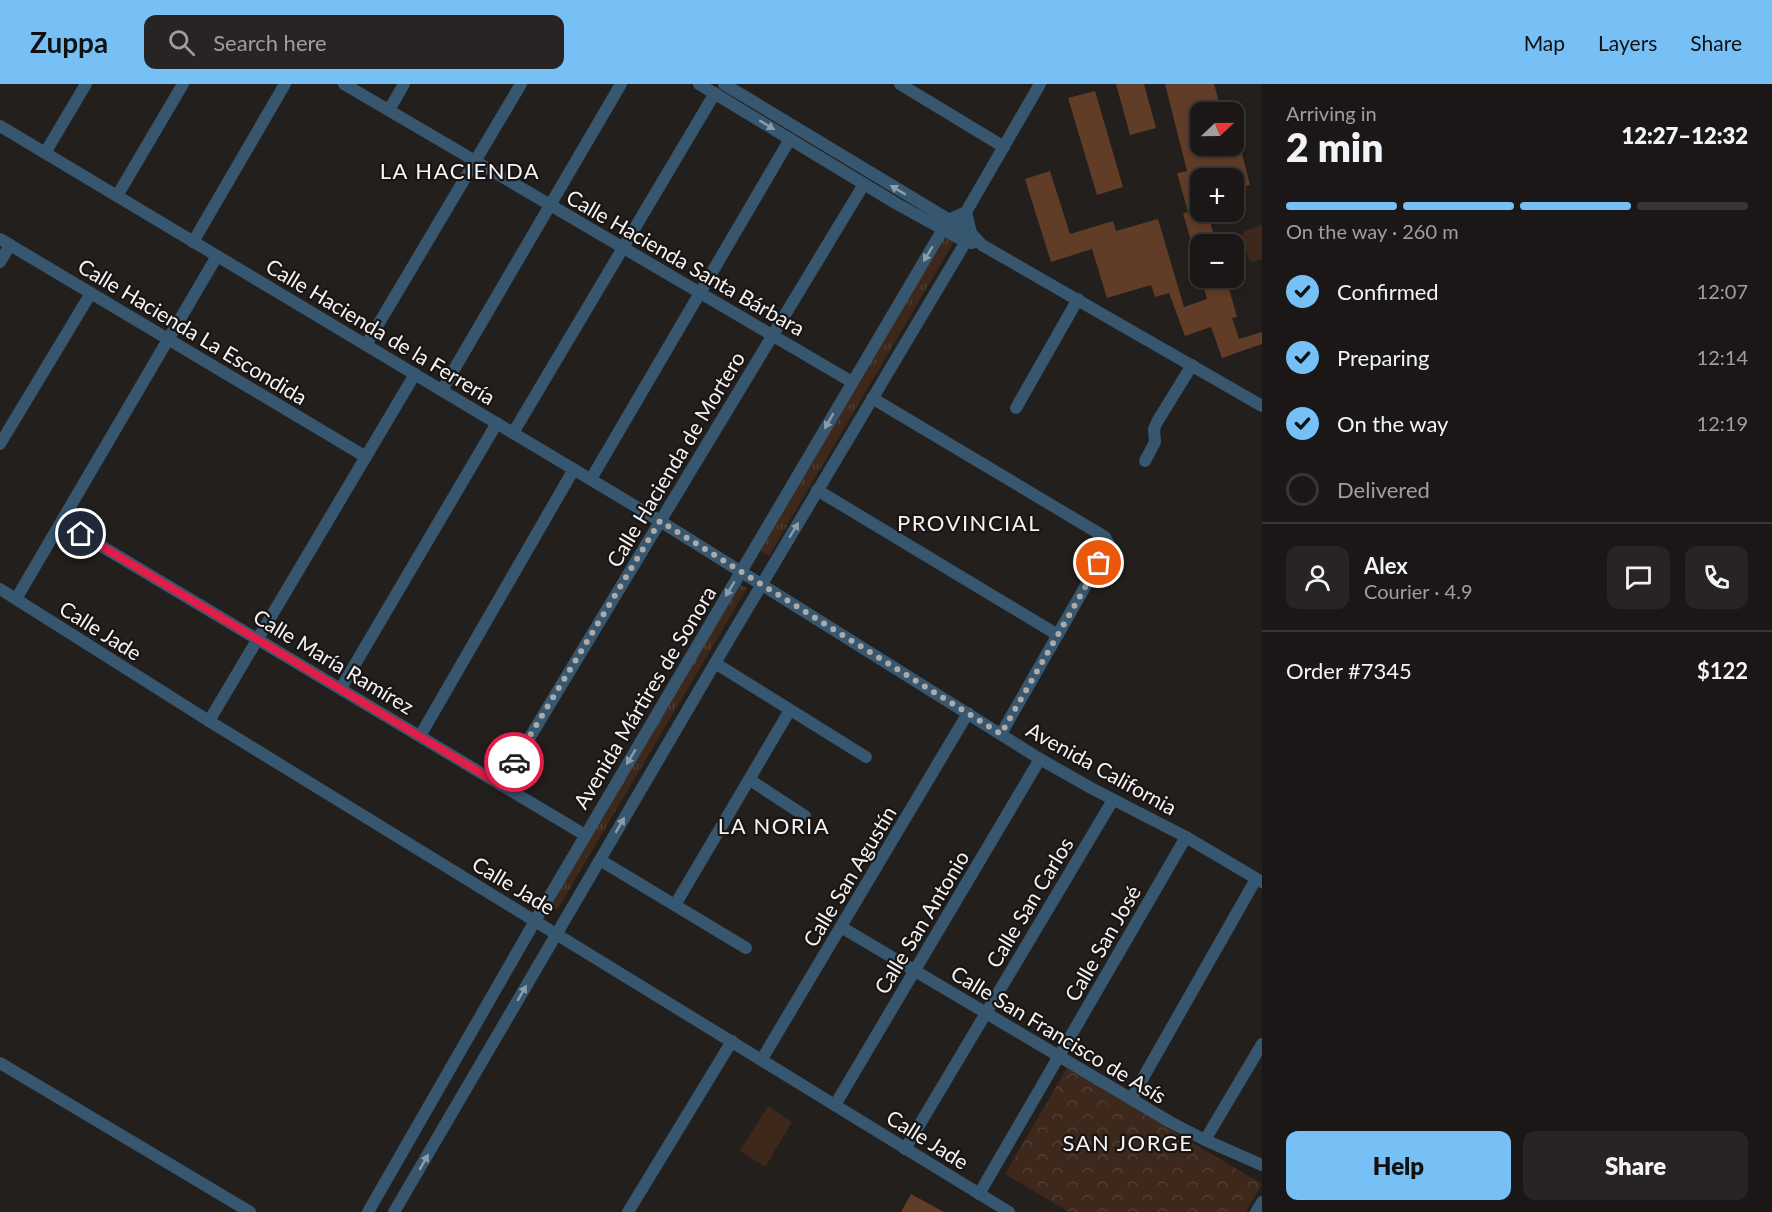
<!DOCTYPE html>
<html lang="en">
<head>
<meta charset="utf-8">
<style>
  :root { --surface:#1a1716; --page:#272423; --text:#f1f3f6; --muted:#9f9fa1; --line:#383635; --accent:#76c0f6 }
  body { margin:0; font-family:Lato,sans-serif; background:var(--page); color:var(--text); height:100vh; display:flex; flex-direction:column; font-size:22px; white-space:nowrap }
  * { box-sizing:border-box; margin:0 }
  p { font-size:20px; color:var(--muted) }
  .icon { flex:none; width:33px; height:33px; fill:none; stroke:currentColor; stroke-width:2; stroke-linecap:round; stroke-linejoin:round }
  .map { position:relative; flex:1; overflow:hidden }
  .details { display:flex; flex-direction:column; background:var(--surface); width:510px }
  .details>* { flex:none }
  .needle { width:39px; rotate:68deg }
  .buttons { position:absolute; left:1190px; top:18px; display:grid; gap:12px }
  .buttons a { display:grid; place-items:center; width:54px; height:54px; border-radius:12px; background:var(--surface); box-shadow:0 3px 9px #0003,0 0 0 2px var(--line); font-size:30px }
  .pin { position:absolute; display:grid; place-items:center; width:51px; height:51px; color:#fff; margin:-26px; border:3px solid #fff; border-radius:50%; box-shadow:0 2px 6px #0007 }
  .courier { position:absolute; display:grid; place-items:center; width:60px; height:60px; margin:-30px; border:4px solid #e11d48; border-radius:50%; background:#fff; color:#222; box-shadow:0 2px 8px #0007 }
  .headline em { font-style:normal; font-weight:800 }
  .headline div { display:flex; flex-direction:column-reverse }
  .headline { display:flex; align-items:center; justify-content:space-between; height:102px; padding:0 24px }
  h1 { font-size:39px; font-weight:800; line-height:45px }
  .bar { display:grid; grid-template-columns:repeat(4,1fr); gap:9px 6px; align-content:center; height:72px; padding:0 24px }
  .bar i { height:8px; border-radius:4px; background:var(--line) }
  .bar .selected { background:var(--accent) }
  .bar p { grid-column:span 4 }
  .line { display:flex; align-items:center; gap:15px; padding:0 24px; border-top:2px solid var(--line) }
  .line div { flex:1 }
  .round { display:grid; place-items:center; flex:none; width:63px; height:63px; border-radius:12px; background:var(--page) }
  ol { padding:0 24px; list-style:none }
  li { display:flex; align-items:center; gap:18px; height:66px }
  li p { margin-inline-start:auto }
  li .icon { padding:6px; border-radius:50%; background:var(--accent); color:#111; stroke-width:4 }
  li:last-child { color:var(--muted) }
  li i { width:33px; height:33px; border:3px solid var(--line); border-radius:50% }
  .primary-button { display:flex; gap:12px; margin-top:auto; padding:12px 24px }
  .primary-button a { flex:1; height:69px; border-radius:12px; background:var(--accent); color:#111; font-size:24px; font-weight:800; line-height:69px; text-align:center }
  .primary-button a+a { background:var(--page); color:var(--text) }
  header { display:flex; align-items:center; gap:36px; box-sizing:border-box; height:84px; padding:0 30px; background:var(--accent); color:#111 }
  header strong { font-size:28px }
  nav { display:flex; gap:33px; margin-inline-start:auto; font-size:21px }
  .search { width:420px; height:54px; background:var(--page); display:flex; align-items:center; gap:15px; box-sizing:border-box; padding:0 21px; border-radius:12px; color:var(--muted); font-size:22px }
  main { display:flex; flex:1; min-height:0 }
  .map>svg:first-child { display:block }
</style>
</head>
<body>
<header>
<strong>Zuppa</strong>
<div class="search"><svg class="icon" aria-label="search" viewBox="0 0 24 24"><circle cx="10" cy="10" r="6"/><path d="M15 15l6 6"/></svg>Search here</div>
<nav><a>Map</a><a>Layers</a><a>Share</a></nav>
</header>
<main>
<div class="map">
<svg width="1262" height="1128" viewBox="0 0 1262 1128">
  <defs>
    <pattern id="grass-tufts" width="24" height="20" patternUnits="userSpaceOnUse" patternTransform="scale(1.5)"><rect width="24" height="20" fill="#3e281c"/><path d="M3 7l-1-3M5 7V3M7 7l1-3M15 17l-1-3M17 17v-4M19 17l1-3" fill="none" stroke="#513d32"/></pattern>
    <pattern id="forest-crowns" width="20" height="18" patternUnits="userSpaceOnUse" patternTransform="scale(1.5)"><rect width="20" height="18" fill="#3e281c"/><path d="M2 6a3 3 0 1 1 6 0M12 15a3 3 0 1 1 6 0" fill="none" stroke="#513d32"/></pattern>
  </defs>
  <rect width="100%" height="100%" fill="#221f1d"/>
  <g fill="url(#grass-tufts)">
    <polygon points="945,151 955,156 769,472 759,466"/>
    <polygon points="737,499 747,504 557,826 548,820"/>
  </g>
  <polygon fill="url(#forest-crowns)" points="1067,984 1262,1100 1246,1128 1069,1128 1005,1090"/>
  <g fill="#3e281c">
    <polygon points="1262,141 1262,175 1254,178 1249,177 1242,151 1245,147"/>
    <polygon points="768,1022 792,1038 765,1083 740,1067"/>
  </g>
  <g fill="#613c26">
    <polygon points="1116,0 1144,0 1156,44 1130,51"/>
    <polygon points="1165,0 1214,0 1222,28 1200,28 1200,40 1194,41 1200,62 1240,62 1250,101 1233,105 1233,94 1200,94 1200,128 1207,128 1216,158 1192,160 1183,129 1188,128 1177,89 1187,87"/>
    <polygon points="1095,7 1123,103 1097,111 1068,14"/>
    <polygon points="1050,87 1070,150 1113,137 1116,147 1158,135 1184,223 1207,215 1201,194 1226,194 1237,233 1232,234 1239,255 1262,248 1262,260 1222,274 1211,243 1185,252 1169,209 1155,213 1151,201 1107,214 1092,165 1051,178 1025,95"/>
    <polygon points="911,1110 944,1128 901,1128"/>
  </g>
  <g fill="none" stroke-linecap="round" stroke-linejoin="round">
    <g stroke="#36576f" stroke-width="12">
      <polyline points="344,0 852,298"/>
      <polyline points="699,0 897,120 966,158 972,159"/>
      <polyline points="724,0 971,149 982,161 1262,322"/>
      <polyline points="900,0 1004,63"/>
      <polyline points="389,26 404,0"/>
      <polyline points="0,42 660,437 1040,675 1091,704 1186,753 1262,798"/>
      <polyline points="45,69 86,0"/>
      <polyline points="117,112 183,0"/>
      <polyline points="0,155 366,373"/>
      <polyline points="193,158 285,0"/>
      <polyline points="0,178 10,161"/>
      <polyline points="366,261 521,0"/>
      <polyline points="442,306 621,0"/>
      <polyline points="872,314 1105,453 1109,461 1001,650"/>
      <polyline points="1016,324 1078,215"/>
      <polyline points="513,349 715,9"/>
      <polyline points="0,360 91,209"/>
      <polyline points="1145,377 1155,358 1154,345 1157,338 1192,281"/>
      <polyline points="591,395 790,55"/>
      <polyline points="817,406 1058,551"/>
      <polyline points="61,438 585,751"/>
      <polyline points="0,505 209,637 1009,1128"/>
      <polyline points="16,515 217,172"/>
      <polyline points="715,579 866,673"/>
      <polyline points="341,604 497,339"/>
      <polyline points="209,637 415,290"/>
      <polyline points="420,652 574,385"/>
      <polyline points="750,696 805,732"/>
      <polyline points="501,701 864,100"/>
      <polyline points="600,776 746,864"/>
      <polyline points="675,821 790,626"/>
      <polyline points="841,843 1170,1038 1205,1056 1262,1081"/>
      <polyline points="762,975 968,629"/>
      <polyline points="0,979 250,1128"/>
      <polyline points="1131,1015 1256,795"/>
      <polyline points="835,1021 1040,675"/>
      <polyline points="1205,1056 1262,960"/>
      <polyline points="905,1065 1113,716"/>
      <polyline points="979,1110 1186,753"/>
      <polyline points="368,1128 535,837 943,145 948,136 966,128 1040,0"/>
      <polyline points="394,1128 715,579 971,149 966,128"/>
      <polyline points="628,1128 732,957"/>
      <polyline points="1256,1128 1262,1118"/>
    </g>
  </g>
  <defs><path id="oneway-solid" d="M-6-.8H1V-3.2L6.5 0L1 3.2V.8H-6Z" transform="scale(1.5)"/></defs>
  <g fill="#8c9daa">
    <use href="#oneway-solid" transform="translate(767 41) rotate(31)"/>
    <use href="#oneway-solid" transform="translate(898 106) rotate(-149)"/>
    <use href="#oneway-solid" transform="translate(928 170) rotate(121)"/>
    <use href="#oneway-solid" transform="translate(829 337) rotate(120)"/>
    <use href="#oneway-solid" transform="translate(794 446) rotate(-59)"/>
    <use href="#oneway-solid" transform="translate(730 505) rotate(121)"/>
    <use href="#oneway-solid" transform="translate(631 673) rotate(121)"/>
    <use href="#oneway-solid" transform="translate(620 741) rotate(-60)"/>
    <use href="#oneway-solid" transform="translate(522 909) rotate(-60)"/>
    <use href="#oneway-solid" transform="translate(424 1078) rotate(-60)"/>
  </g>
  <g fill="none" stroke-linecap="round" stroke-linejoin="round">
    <polyline stroke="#aca9a7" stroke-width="6" stroke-dasharray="0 10.8" points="514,678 660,437 1001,650 1099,479"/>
    <polyline stroke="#e11d48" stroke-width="8" points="81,450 501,701 514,678"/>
  </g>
  <g text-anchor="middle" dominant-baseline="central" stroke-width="4.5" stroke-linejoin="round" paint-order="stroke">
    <g font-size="21" fill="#f6f3f2" stroke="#181514">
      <text transform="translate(686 178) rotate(30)">Calle Hacienda Santa Bárbara</text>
      <text transform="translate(193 247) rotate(31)">Calle Hacienda La Escondida</text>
      <text transform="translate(381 247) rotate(31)">Calle Hacienda de la Ferrería</text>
      <text transform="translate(675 375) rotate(-59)">Calle Hacienda de Mortero</text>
      <text transform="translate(101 546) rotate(32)">Calle Jade</text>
      <text transform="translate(334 577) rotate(31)">Calle María Ramírez</text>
      <text transform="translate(644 613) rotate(-59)">Avenida Mártires de Sonora</text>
      <text transform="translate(1102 684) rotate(29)">Avenida California</text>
      <text transform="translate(849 792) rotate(-59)">Calle San Agustín</text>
      <text transform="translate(514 801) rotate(31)">Calle Jade</text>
      <text transform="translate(1029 818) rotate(-59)">Calle San Carlos</text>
      <text transform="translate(921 838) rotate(-59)">Calle San Antonio</text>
      <text transform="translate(1102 859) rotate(-60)">Calle San José</text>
      <text transform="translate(1059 950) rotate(31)">Calle San Francisco de Asís</text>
      <text transform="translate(928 1055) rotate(32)">Calle Jade</text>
    </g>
    <g font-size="22" letter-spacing="1.5" fill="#f6f3f2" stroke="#181514">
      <text x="460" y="86">LA HACIENDA</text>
      <text x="969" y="438">PROVINCIAL</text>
      <text x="774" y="741">LA NORIA</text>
      <text x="1128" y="1058">SAN JORGE</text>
    </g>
  </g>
</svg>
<div class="buttons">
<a><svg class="needle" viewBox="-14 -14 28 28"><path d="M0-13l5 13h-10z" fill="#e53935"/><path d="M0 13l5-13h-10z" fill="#9f9fa1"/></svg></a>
<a>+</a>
<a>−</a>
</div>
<div class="pin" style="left:1099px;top:479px;background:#ea580c"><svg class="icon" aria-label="bag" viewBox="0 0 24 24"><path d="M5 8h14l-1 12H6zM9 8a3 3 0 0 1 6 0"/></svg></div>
<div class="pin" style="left:81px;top:450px;background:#1f2937"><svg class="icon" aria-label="home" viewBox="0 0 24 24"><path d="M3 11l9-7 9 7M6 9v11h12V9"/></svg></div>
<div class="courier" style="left:514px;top:678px"><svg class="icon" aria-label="car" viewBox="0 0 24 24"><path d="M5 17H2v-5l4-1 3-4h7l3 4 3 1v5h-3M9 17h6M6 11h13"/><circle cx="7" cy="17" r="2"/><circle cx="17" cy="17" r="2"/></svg></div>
</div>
<section class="details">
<div class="headline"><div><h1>2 min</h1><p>Arriving in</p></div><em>12:27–12:32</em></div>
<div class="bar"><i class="selected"></i><i class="selected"></i><i class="selected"></i><i></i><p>On the way · 260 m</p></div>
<ol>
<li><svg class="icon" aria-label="check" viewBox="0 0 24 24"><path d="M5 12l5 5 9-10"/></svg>Confirmed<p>12:07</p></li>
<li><svg class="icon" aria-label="check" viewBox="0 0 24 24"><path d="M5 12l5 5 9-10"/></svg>Preparing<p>12:14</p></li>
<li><svg class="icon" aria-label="check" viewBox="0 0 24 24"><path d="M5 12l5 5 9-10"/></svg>On the way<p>12:19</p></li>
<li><i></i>Delivered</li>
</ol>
<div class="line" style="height:108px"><a class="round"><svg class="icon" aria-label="person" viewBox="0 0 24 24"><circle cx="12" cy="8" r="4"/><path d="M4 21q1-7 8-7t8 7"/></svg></a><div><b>Alex</b><p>Courier · 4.9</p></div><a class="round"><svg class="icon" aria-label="chat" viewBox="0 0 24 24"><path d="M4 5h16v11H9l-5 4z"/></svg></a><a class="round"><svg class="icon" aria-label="phone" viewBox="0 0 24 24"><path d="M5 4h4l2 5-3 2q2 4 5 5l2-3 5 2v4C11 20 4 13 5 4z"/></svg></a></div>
<div class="line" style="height:78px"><div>Order #7345</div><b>$122</b></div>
<div class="primary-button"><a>Help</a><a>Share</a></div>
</section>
</main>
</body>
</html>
